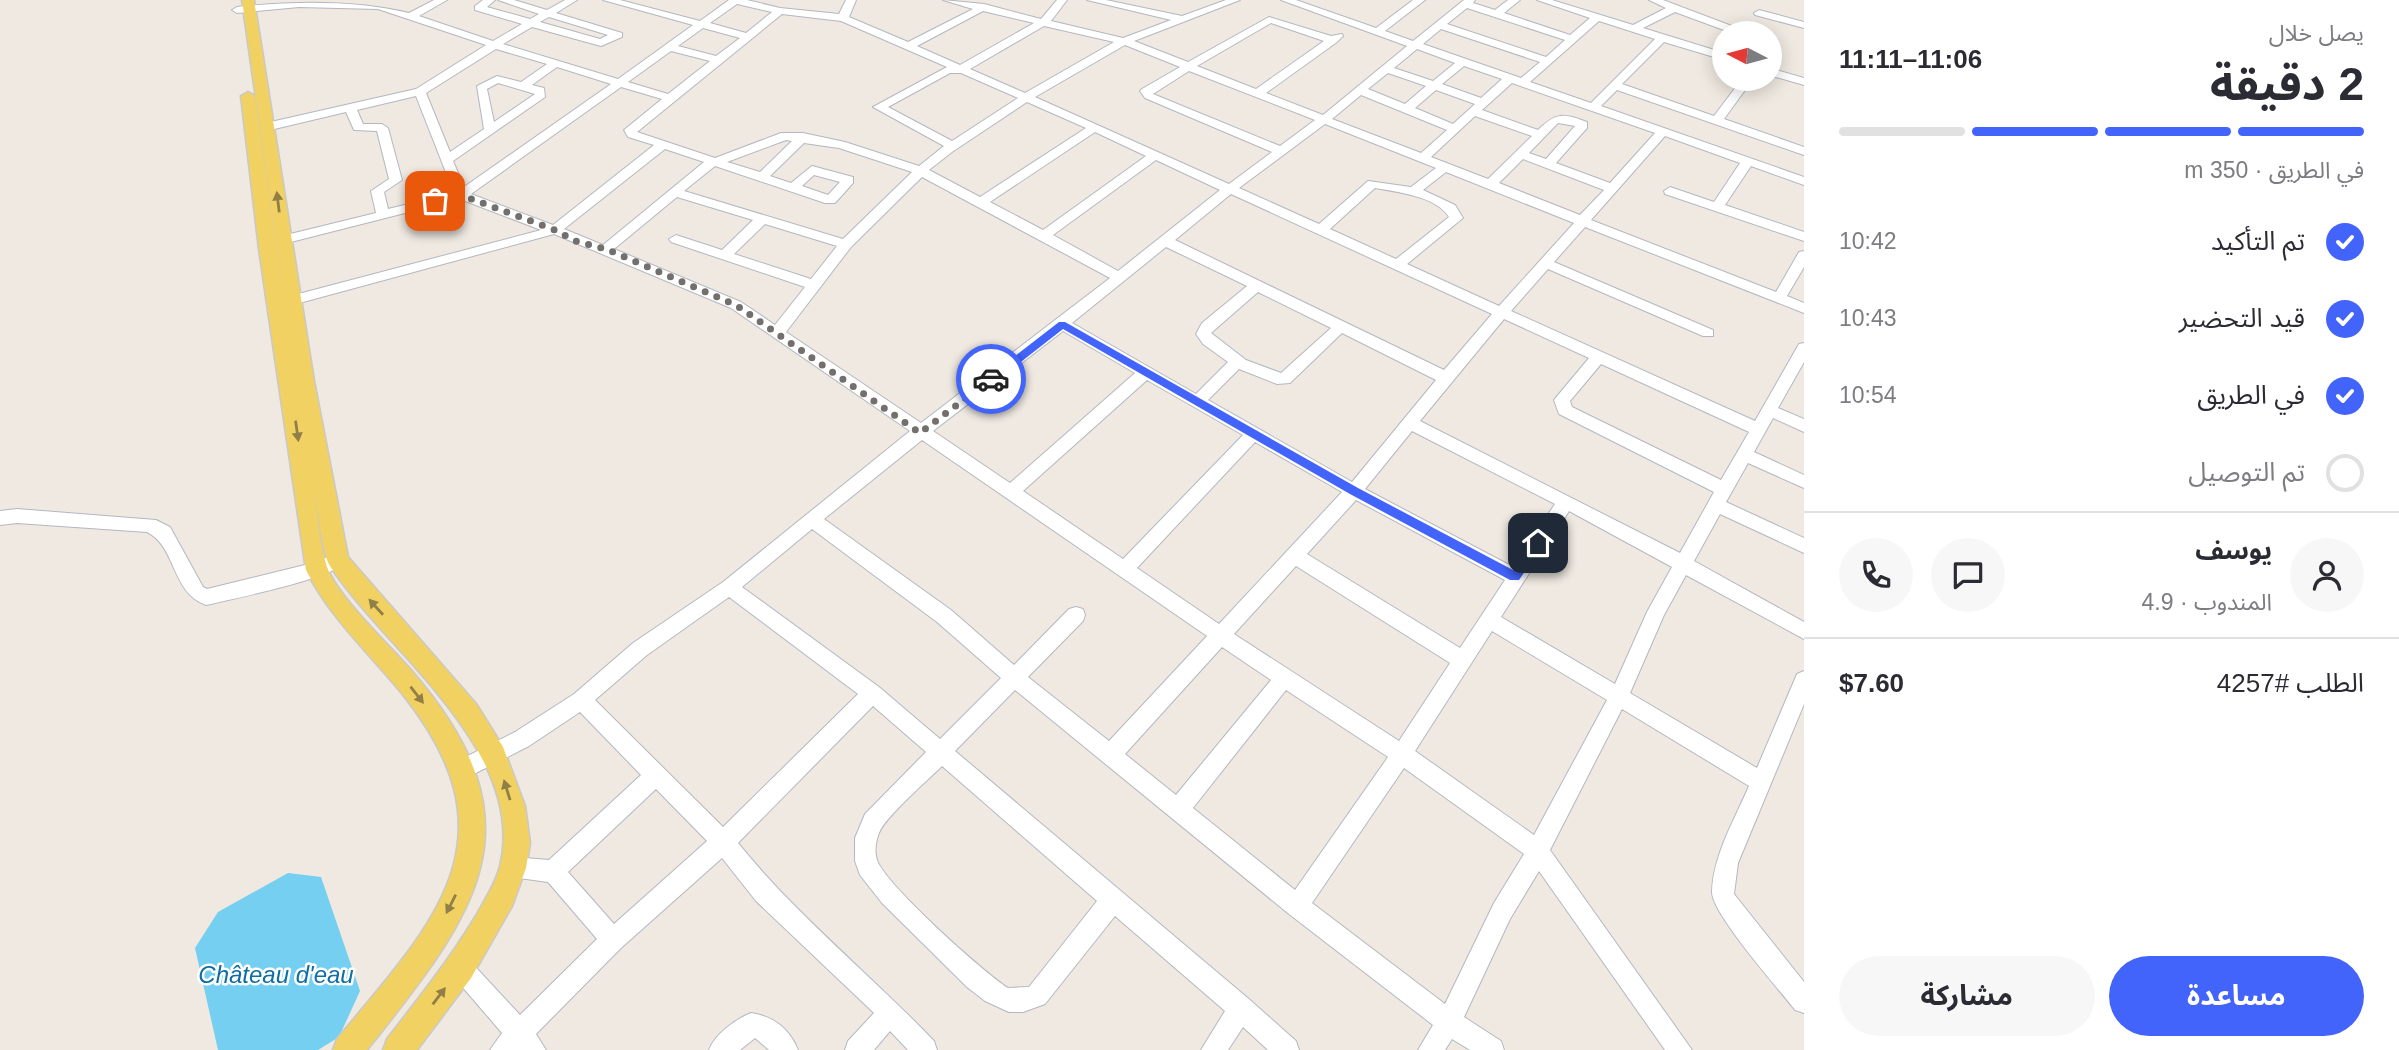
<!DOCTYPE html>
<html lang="ar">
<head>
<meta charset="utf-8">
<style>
  :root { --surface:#fff; --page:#f7f7f7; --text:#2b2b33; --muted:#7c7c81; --line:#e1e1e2; --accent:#4264fb }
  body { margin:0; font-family:Helvetica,"Noto Sans Arabic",sans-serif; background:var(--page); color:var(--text); direction:rtl; height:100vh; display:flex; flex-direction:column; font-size:26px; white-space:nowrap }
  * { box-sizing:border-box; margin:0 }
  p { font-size:23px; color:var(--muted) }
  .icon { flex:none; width:38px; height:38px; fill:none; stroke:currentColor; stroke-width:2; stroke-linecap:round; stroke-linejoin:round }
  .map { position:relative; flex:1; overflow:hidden; direction:ltr }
  .side { display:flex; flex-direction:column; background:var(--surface); width:595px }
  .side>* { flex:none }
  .needle { width:46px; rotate:276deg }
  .buttons { position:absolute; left:1712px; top:21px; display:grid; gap:14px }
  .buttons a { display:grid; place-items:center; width:70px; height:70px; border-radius:50%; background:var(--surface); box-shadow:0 4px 18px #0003; font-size:35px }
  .pin { position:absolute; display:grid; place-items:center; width:60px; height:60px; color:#fff; margin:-30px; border-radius:14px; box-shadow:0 4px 10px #0006 }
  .courier { position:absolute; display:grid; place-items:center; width:70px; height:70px; margin:-35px; border:5px solid #4264fb; border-radius:50%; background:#fff; color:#222; box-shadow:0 2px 9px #0007 }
  .overview em { font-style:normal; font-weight:700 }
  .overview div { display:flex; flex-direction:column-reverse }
  .overview { display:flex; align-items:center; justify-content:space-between; height:119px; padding:0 35px }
  h1 { font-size:46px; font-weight:700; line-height:52px }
  .bar { display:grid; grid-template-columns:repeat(4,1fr); gap:10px 7px; align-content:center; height:84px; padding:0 35px }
  .bar i { height:9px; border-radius:5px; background:var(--line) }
  .bar .active { background:var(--accent) }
  .bar p { grid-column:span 4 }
  .line { display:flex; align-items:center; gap:18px; padding:0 35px; border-top:2px solid var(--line) }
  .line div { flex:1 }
  .round { display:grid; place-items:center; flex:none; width:74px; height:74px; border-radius:37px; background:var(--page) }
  ol { padding:0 35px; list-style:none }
  li { display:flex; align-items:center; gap:21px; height:77px }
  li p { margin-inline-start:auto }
  li .icon { padding:7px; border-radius:50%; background:var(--accent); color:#fff; stroke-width:4 }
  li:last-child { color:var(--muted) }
  li i { width:38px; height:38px; border:4px solid var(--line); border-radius:50% }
  .action { display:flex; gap:14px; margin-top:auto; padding:14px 35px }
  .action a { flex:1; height:80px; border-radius:42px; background:var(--accent); color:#fff; font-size:28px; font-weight:700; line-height:80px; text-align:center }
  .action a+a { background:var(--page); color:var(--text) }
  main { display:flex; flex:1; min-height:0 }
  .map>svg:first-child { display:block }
</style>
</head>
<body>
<main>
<section class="side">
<div class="overview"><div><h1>2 دقيقة</h1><p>يصل خلال</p></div><em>11:06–11:11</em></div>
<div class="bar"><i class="active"></i><i class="active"></i><i class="active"></i><i></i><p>في الطريق · 350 m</p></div>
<ol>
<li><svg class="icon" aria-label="check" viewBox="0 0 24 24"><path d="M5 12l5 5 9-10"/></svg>تم التأكيد<p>10:42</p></li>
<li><svg class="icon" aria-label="check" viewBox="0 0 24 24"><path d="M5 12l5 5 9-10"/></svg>قيد التحضير<p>10:43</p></li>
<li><svg class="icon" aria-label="check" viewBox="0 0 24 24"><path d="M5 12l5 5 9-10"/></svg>في الطريق<p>10:54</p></li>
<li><i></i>تم التوصيل</li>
</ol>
<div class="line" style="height:126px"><a class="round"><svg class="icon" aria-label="person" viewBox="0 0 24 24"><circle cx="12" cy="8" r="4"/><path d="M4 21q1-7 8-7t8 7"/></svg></a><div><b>يوسف</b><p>المندوب · 4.9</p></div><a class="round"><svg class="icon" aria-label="chat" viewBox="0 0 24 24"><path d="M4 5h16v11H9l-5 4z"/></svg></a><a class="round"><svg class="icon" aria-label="phone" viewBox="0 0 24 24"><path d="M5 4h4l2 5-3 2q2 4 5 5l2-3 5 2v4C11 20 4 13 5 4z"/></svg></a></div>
<div class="line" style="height:91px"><div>الطلب #4257</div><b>$7.60</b></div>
<div class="action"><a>مساعدة</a><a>مشاركة</a></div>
</section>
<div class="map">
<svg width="1804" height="1050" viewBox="0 0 1804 1050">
  <rect width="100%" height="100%" fill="#efe9e1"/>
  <polygon fill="#75cff0" points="288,873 321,877 360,991 339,1037 318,1050 218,1050 195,948 218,912"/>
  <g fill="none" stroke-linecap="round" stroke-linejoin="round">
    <g stroke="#b4b7c1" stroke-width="2">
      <g id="minor">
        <path d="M 434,0 L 447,0 L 419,16 L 493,41 L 522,24 L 475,10 L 475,6 L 483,0 L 495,0 L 487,7 L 530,19 L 539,14 L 498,0 L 514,0 L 547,10 L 565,0 L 577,0 L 556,13 L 622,33 L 622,37 L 601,46 L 532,27 L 503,44 L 618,79 L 693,25 L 603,0 L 620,0 L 700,21 L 729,0 L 747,0 L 780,8 L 839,14 L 846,0 L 856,0 L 849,17 L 908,42 L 973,9 L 943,0 L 984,4 L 1041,19 L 1057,0 L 1067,0 L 1051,21 L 1123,38 L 1171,20 L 1087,0 L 1106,0 L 1182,16 L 1226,0 L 1240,0 L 1134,41 L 1188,62 L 1269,17 L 1331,36 L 1342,34 L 1343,36 L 1337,42 L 1266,93 L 1323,115 L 1407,46 L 1281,0 L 1296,0 L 1376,28 L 1413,0 L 1425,0 L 1385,31 L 1413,41 L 1464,0 L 1475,0 L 1473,3 L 1495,10 L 1508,0 L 1520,0 L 1504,13 L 1570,35 L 1590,18 L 1537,0 L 1552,0 L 1633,25 L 1666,8 L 1649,0 L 1663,0 L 1745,31 L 1746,33 L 1732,33 L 1675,12 L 1643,28 L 1724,53 L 1724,60 L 1664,42 L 1622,84 L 1714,116 L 1742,79 L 1753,79 L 1724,119 L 1804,147 L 1804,155 L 1617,90 L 1601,106 L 1804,177 L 1804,185 L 1751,166 L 1725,205 L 1804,232 L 1804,241 L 1665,194 L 1664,191 L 1670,187 L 1714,202 L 1740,163 L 1665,136 L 1591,220 L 1776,292 L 1799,252 L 1804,251 L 1804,267 L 1787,296 L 1804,303 L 1804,313 L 1585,227 L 1554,262 L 1713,330 L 1713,336 L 1703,336 L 1548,269 L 1511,311 L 1755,421 L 1799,344 L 1804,343 L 1804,362 L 1778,408 L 1804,419 L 1804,432 L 1773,418 L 1754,452 L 1804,475 L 1804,488 L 1748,463 L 1726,502 L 1804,538 L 1804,553 L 1720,514 L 1694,561 L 1804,622 L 1804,639 L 1686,575 L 1664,615 L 1630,693 L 1757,768 L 1797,674 L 1804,671 L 1804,704 L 1738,863 L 1734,894 L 1804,982 L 1804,1013 L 1795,1010 C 1779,989 1712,914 1712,892 C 1713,855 1735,819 1749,786 L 1622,709 L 1550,850 L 1692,1050 L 1665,1050 L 1539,871 L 1510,919 L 1464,1017 L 1501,1041 L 1504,1050 L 1470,1050 L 1452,1039 L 1445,1050 L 1418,1050 L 1433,1025 L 1289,914 L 1015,690 L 955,751 L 1250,1000 L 1296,1041 L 1299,1050 L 1268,1050 L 1243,1027 L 1228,1050 L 1201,1050 L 1225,1011 L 1115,916 L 1045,1004 L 1023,1012 L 1009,1012 L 985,1001 L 967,987 L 882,903 L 860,875 L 855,861 L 855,838 L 865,814 L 926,752 L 873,706 L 738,843 C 796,915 870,974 934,1041 L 937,1050 L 908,1050 L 890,1031 L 874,1050 L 845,1050 L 848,1041 L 874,1013 L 756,901 L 722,858 L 621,948 L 536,1034 L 546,1050 L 490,1050 L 502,1033 L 453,976 L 449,968 L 453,960 L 461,956 L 469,960 L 520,1015 L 597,939 L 548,882 L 505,876 L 502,868 L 505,860 L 513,857 L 549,860 L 641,775 L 580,712 L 529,746 L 468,777 L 461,780 L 454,777 L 451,770 L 454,763 L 515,732 L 574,694 L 633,643 L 723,582 L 910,431 L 731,308 L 554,234 L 292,305 L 287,303 L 287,297 L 541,230 L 460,199 L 283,244 L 276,240 L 278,237 L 376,213 L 371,191 L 389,179 L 377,131 L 354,130 L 346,112 L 266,131 L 262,130 L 262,124 L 416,89 L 486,45 L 378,9 L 299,7 L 237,13 L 232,10 L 237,7 C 294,1 354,0 409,13 ZM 737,4 L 772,12 L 746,33 L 710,23 ZM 1467,8 L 1565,40 L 1546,57 L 1447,24 ZM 983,11 L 1034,23 L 960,65 L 917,46 ZM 782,14 L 841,21 L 947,67 L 873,107 L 944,146 L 919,166 L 845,142 L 803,133 L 781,133 L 715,158 L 637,132 ZM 549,17 L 608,35 L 600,39 L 540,22 ZM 1599,21 L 1655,39 L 1591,103 L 1530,82 ZM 1271,23 L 1324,41 L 1256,89 L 1197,66 ZM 1044,26 L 1114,42 L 1025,93 L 970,69 ZM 703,28 L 740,38 L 716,56 L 678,46 ZM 1441,29 L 1540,62 L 1521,78 L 1423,44 ZM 1125,45 L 1180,67 L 1142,89 L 1140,91 L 1145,98 L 1272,152 L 1229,184 L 1035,97 ZM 496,49 L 547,64 L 521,82 L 497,76 L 477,86 L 484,129 L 450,152 L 426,93 ZM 1417,49 L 1455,63 L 1433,81 L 1394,68 ZM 671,51 L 710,61 L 668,94 L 628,82 ZM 1464,66 L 1502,79 L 1481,98 L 1442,84 ZM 557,67 L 611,84 L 464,187 L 453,161 L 545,97 L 544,88 L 532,85 ZM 1189,71 L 1315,120 L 1280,146 L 1153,94 ZM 950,73 L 961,73 L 1018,98 L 952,141 L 888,107 ZM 1388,73 L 1426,86 L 1405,104 L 1368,89 ZM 498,83 L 535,94 L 494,122 L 487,89 ZM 1512,83 L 1655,133 L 1610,183 L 1556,163 L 1587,128 L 1587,122 C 1564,113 1556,112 1538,130 L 1482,110 ZM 621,87 L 662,99 L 624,130 L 628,137 L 654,145 L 553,225 L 471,194 ZM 1436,90 L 1475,104 L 1453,124 L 1415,108 ZM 1361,95 L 1447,130 L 1421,153 L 1332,119 ZM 416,96 L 454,193 L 388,209 L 384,192 L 402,180 L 388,128 L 382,124 L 363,124 L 357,110 ZM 1027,102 L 1086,128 L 980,197 L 929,170 L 952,152 ZM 1475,116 L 1532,136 L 1488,179 L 1431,157 ZM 1558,123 L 1575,126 L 1546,159 L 1529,153 ZM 1325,124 L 1436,168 L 1411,187 L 1368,181 L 1319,224 L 1239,188 ZM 1095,132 L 1146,156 L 1043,230 L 990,202 ZM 786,140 L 792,141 L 760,172 L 727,162 ZM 804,143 L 839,148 L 912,172 L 843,239 L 684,191 L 715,166 L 825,203 L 835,203 L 853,183 L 853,177 L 812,166 L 791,183 L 770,176 ZM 665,149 L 704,162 L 603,245 L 564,229 ZM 1523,159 L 1604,190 L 1580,215 L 1499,183 ZM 1156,160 L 1220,190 L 1118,271 L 1053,235 ZM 1446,172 L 1574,223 L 1499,306 L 1407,264 L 1463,218 L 1455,205 L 1423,190 ZM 814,175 L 840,182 L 828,195 L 802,186 ZM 922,177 L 1110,278 L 921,423 L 786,332 L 851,247 ZM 1375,188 C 1397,192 1436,196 1449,217 L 1396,259 L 1330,229 ZM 1231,194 L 1492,314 L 1444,370 L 1175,240 ZM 677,197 L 753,220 L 722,250 L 676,235 L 669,239 L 671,242 L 805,287 L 775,325 L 741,302 L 614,249 ZM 765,224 L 837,246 L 811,279 L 734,254 ZM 1166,247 L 1247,286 L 1202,323 L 1196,334 L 1203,344 L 1228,362 L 1196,394 L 1072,323 ZM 1258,292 L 1331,328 L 1281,373 L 1246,360 L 1211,333 ZM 1504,319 L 1589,358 L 1554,400 L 1559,414 L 1714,492 L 1680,553 L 1420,421 ZM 1063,331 L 1135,373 L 1010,483 L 933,431 ZM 1342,333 L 1436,380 L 1352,482 L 1208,400 L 1239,369 L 1277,384 L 1290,383 ZM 1601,364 L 1749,432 L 1721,480 L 1572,407 L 1570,401 ZM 1147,380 L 1243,435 L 1123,559 L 1023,491 ZM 1412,431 L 1555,504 L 1513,567 L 1365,489 ZM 922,440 L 1207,636 L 1109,741 L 1028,677 L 1083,621 L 1085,615 L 1083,609 L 1076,607 L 1069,609 L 1014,665 L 951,610 L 824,519 ZM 1255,442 L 1342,492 L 1219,624 L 1137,568 ZM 1356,500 L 1505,580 L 1460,648 L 1307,554 ZM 1569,511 L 1672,567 L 1647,612 L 1615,684 L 1501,617 ZM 812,529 L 937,622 L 1001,678 L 940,739 L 879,687 L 742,587 ZM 1296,566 L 1450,663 L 1399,741 L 1234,634 ZM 729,597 L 858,694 L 723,827 L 595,700 L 647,655 ZM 1492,631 L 1607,700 L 1534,835 L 1415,751 ZM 1222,647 L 1271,680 L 1176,795 L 1125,754 ZM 1286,690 L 1388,757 L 1295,890 L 1193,808 ZM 942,766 L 1097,901 L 1029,987 L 1008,988 C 984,973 885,884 877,860 C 874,851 876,841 879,833 C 885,817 928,780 942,766 ZM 1404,768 L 1524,854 L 1494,903 L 1445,1004 L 1312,903 ZM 656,789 L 707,841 L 614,924 L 568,872 Z"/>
        <polygon points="1759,10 1804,22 1804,28 1755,15 1754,13"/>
        <polygon points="1769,68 1804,78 1804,85 1769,75"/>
        <path d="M 17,509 L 156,520 L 170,527 L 203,587 L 207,589 L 313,563 L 338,553 L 344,555 L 347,560 C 338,578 231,599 206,605 C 171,593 177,547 147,532 L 17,523 L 0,525 L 0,511 Z"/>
        <path d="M 751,1013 C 773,1016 790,1029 798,1050 L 769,1050 L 755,1038 L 740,1050 L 709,1050 C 715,1034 736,1019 751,1013 Z"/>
      </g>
    </g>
    <g stroke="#c9c9c9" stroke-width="3">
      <path id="major" d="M 242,0 L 254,0 L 314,381 L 348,557 L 477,705 L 503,747 L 525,806 L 530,843 L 526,868 L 512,906 L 471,978 L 417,1050 L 383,1050 L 387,1039 C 419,998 450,959 477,914 C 485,899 496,883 500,866 C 528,751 386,651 330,566 C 321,552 316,497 313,478 C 317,506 318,539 327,567 C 337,596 389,645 411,670 C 545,825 477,912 367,1050 L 333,1050 L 337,1039 C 434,923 518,840 404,696 C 371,655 330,618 306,570 L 259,249 L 241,96 L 248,92 L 255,96 L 289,331 Z"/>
    </g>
    <use href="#minor" fill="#fff" fill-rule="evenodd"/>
    <use href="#major" fill="#f2d163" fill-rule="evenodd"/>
  </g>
  <defs><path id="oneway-solid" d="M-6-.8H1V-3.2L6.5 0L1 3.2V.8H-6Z" transform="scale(1.75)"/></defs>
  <g fill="#908048">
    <use href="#oneway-solid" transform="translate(278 202) rotate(-97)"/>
    <use href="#oneway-solid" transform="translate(297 431) rotate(82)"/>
    <use href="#oneway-solid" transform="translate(376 607) rotate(-132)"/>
    <use href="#oneway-solid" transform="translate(417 695) rotate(52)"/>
    <use href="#oneway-solid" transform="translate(507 790) rotate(-107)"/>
    <use href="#oneway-solid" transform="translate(451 904) rotate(117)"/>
    <use href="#oneway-solid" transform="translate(439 996) rotate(-53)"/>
  </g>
  <polygon fill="#4264fb" points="1059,322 1065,322 1358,488 1513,570 1534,539 1542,539 1544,543 1519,580 1510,580 1350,494 1063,329 995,382 988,382 988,377"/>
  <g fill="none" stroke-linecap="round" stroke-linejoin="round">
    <polyline stroke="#726f6d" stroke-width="7" stroke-dasharray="0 12.6" points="435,201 461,195 555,230 575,241 606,249 736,305 920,433 991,379"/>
  </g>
  <g text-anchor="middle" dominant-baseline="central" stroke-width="5" stroke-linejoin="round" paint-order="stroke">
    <g font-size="24" font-style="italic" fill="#0d6fa3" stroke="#fff">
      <text x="276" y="974">Château d'eau</text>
    </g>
  </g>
</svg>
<div class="buttons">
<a><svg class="needle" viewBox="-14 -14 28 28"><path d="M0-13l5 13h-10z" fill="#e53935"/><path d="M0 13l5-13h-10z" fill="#7c7c81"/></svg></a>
</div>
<div class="pin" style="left:435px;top:201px;background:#ea580c"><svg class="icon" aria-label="bag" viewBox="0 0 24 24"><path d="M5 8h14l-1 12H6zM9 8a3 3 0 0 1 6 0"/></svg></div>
<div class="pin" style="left:1538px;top:543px;background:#1f2937"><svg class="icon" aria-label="home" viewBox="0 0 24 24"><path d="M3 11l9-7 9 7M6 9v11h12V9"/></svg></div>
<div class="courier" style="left:991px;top:379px"><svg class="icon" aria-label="car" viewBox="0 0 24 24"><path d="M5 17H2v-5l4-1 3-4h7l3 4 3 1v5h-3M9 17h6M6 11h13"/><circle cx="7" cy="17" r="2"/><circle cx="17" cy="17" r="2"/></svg></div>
</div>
</main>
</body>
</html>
